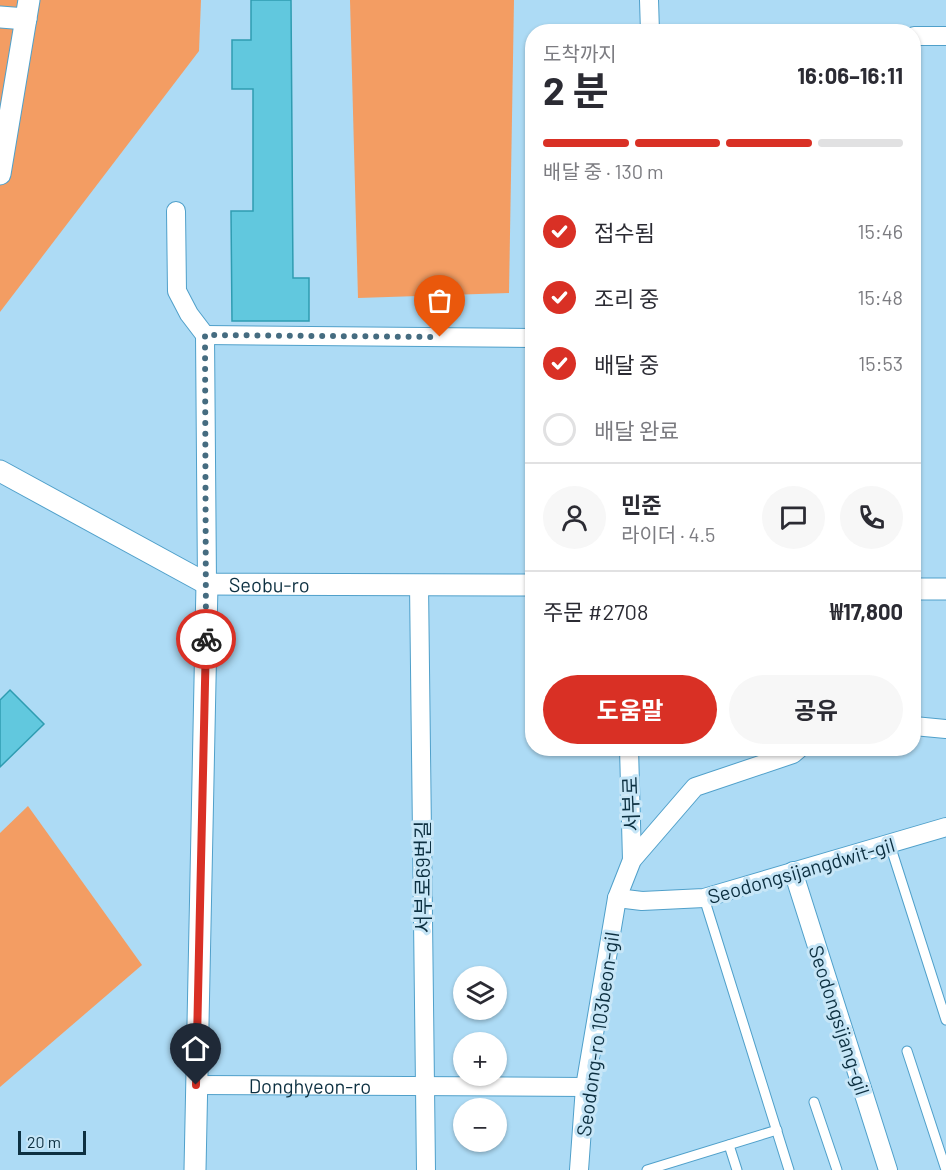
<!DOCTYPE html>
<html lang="ko">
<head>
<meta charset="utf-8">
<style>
  :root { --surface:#fff; --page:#f7f7f7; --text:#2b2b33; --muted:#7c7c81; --line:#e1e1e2; --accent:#d93025 }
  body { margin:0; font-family:Barlow,"Noto Sans KR",sans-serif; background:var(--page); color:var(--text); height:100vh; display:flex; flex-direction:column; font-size:22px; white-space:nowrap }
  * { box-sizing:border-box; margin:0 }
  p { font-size:20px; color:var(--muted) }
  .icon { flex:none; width:33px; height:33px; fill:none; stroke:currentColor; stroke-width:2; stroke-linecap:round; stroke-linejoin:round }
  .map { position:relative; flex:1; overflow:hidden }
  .side { position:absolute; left:525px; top:24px; width:396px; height:732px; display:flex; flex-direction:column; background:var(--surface); border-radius:24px; box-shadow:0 2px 4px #0004 }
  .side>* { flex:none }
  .buttons { position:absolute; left:453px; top:966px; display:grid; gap:12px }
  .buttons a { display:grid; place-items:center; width:54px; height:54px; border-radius:50%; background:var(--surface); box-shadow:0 2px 4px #0004; font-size:30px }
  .scale { position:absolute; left:18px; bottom:15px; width:68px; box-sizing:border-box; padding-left:6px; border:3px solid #0d3041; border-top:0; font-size:16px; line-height:21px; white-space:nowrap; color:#0d3041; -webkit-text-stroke:4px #c7e6f7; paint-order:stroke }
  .pin { position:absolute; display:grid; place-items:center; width:51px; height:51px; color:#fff; margin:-62px -26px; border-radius:50% 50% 50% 0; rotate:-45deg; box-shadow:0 0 6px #0007 }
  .pin .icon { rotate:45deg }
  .courier { position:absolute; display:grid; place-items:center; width:60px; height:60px; margin:-30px; border:4px solid #d93025; border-radius:50%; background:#fff; color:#222; box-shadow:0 2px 8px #0007 }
  .overview em { font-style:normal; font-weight:700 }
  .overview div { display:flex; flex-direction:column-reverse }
  .overview { display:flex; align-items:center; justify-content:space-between; height:102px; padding:0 18px }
  h1 { font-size:39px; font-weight:700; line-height:45px }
  .bar { display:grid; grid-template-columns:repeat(4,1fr); gap:9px 6px; align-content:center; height:72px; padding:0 18px }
  .bar i { height:8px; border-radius:4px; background:var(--line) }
  .bar .selected { background:var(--accent) }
  .bar p { grid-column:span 4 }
  .line { display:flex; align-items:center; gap:15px; padding:0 18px; border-top:2px solid var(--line) }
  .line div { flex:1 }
  .round { display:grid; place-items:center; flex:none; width:63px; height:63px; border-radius:32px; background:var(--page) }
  ol { padding:0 18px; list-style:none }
  li { display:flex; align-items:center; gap:18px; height:66px }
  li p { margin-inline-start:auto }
  li .icon { padding:6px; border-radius:50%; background:var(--accent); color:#fff; stroke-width:4 }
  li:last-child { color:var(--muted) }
  li i { width:33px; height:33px; border:3px solid var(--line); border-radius:50% }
  .primary-button { display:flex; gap:12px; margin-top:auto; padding:12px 18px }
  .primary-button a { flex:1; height:69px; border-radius:36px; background:var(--accent); color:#fff; font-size:24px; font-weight:700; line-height:69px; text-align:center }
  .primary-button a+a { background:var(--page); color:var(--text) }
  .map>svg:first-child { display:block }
</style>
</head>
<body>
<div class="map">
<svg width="946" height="1170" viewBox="0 0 946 1170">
  <rect width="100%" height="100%" fill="#addbf5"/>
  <g fill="#f39d63">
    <polygon points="0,0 201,0 199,51 0,312"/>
    <polygon points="350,0 514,0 509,293 358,298"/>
    <polygon points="28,806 142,965 0,1087 0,833"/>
  </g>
  <g fill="#61c8de" stroke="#2f9cb1" stroke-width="1.5">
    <polygon points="251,0 291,0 293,278 309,278 309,321 232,321 231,211 253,211 253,89 232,89 232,40 251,40"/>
    <polygon points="10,690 44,724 0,767 0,700"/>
  </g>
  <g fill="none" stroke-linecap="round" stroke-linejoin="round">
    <g stroke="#50a0ca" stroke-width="11">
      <g id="service">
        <polyline points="890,845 946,1020"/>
        <polyline points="704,898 789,1170"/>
        <polyline points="907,1051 946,1170"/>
        <polyline points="814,1102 837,1170"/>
        <polyline points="729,1145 737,1170"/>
        <polyline points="647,1170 777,1130"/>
      </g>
    </g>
    <g stroke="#50a0ca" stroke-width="20">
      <g id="minor">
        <polyline points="649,0 650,32"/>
        <polyline points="914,36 946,36"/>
        <polyline points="176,211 177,291 189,314 205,335"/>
        <polyline points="205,335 532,338"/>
        <polyline points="205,335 207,584"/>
        <polyline points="419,584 426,1170"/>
        <polyline points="914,726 946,729"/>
        <polyline points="629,748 632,860"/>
        <polyline points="793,871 888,1170"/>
        <polyline points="617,898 642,901 704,898 946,827"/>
        <path id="s1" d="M 196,1085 L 585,1087"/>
        <polyline points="579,1170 585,1087 617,898 632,860 695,787 793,754 800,748"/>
      </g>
    </g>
    <g stroke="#50a0ca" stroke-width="23">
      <g id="tertiary">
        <polyline points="0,17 26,19"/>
        <polyline points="0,174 29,0"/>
        <path id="s2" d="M 0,471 L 207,584 L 532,585"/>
        <polyline points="914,589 946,589"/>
        <polyline points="195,1170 207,584"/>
      </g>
    </g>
    <use href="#service" stroke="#fff" stroke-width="9"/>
    <use href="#minor" stroke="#fff" stroke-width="18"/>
    <use href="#tertiary" stroke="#fff" stroke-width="21"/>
  </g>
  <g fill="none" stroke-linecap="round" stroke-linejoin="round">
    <polyline stroke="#456c80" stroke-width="6" stroke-dasharray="0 10.8" points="206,639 205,335 440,337"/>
    <polyline stroke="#d93025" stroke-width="8" points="196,1085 206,639"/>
  </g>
  <g text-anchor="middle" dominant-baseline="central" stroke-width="6" stroke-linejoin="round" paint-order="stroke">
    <g font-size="20" fill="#0d3041" stroke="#c7e6f7">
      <text stroke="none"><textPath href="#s2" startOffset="298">Seobu-ro</textPath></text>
      <text transform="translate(630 804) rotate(-92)">서부로</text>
      <text transform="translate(801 870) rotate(-16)">Seodongsijangdwit-gil</text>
      <text transform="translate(422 877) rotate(-90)">서부로69번길</text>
      <text transform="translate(840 1020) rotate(72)">Seodongsijang-gil</text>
      <text transform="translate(597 1034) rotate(-82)">Seodong-ro 103beon-gil</text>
      <text stroke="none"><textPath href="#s1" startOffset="114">Donghyeon-ro</textPath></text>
    </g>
  </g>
</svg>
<div class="buttons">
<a><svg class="icon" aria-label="layers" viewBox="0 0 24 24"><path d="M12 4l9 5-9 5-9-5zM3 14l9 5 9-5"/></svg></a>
<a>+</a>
<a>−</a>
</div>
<div class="scale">20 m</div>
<div class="pin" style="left:440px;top:337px;background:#ea580c"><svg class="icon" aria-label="bag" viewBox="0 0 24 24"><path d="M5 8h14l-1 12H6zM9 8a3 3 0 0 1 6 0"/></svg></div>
<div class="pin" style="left:196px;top:1085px;background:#1f2937"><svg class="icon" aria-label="home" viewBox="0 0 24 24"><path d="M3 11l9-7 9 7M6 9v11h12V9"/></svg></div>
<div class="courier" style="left:206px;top:639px"><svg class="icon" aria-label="bike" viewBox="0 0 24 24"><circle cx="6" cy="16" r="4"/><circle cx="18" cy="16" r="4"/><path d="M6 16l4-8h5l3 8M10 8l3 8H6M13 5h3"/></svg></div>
<section class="side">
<div class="overview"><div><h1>2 분</h1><p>도착까지</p></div><em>16:06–16:11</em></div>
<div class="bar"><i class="selected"></i><i class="selected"></i><i class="selected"></i><i></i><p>배달 중 · 130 m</p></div>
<ol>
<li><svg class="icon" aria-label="check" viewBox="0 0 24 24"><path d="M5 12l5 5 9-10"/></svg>접수됨<p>15:46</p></li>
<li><svg class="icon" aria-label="check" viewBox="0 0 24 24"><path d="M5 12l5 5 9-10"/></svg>조리 중<p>15:48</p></li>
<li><svg class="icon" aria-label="check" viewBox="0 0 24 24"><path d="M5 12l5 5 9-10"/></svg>배달 중<p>15:53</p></li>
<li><i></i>배달 완료</li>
</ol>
<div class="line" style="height:108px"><a class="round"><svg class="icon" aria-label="person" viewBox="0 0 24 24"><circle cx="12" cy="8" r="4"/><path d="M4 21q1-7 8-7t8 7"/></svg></a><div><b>민준</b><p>라이더 · 4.5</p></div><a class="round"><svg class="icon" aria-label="chat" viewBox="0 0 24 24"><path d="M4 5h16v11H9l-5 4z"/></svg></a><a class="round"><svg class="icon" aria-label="phone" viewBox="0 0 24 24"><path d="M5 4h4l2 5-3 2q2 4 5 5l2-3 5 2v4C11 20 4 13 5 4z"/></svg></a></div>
<div class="line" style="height:78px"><div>주문 #2708</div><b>₩17,800</b></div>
<div class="primary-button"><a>도움말</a><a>공유</a></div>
</section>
</div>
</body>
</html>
